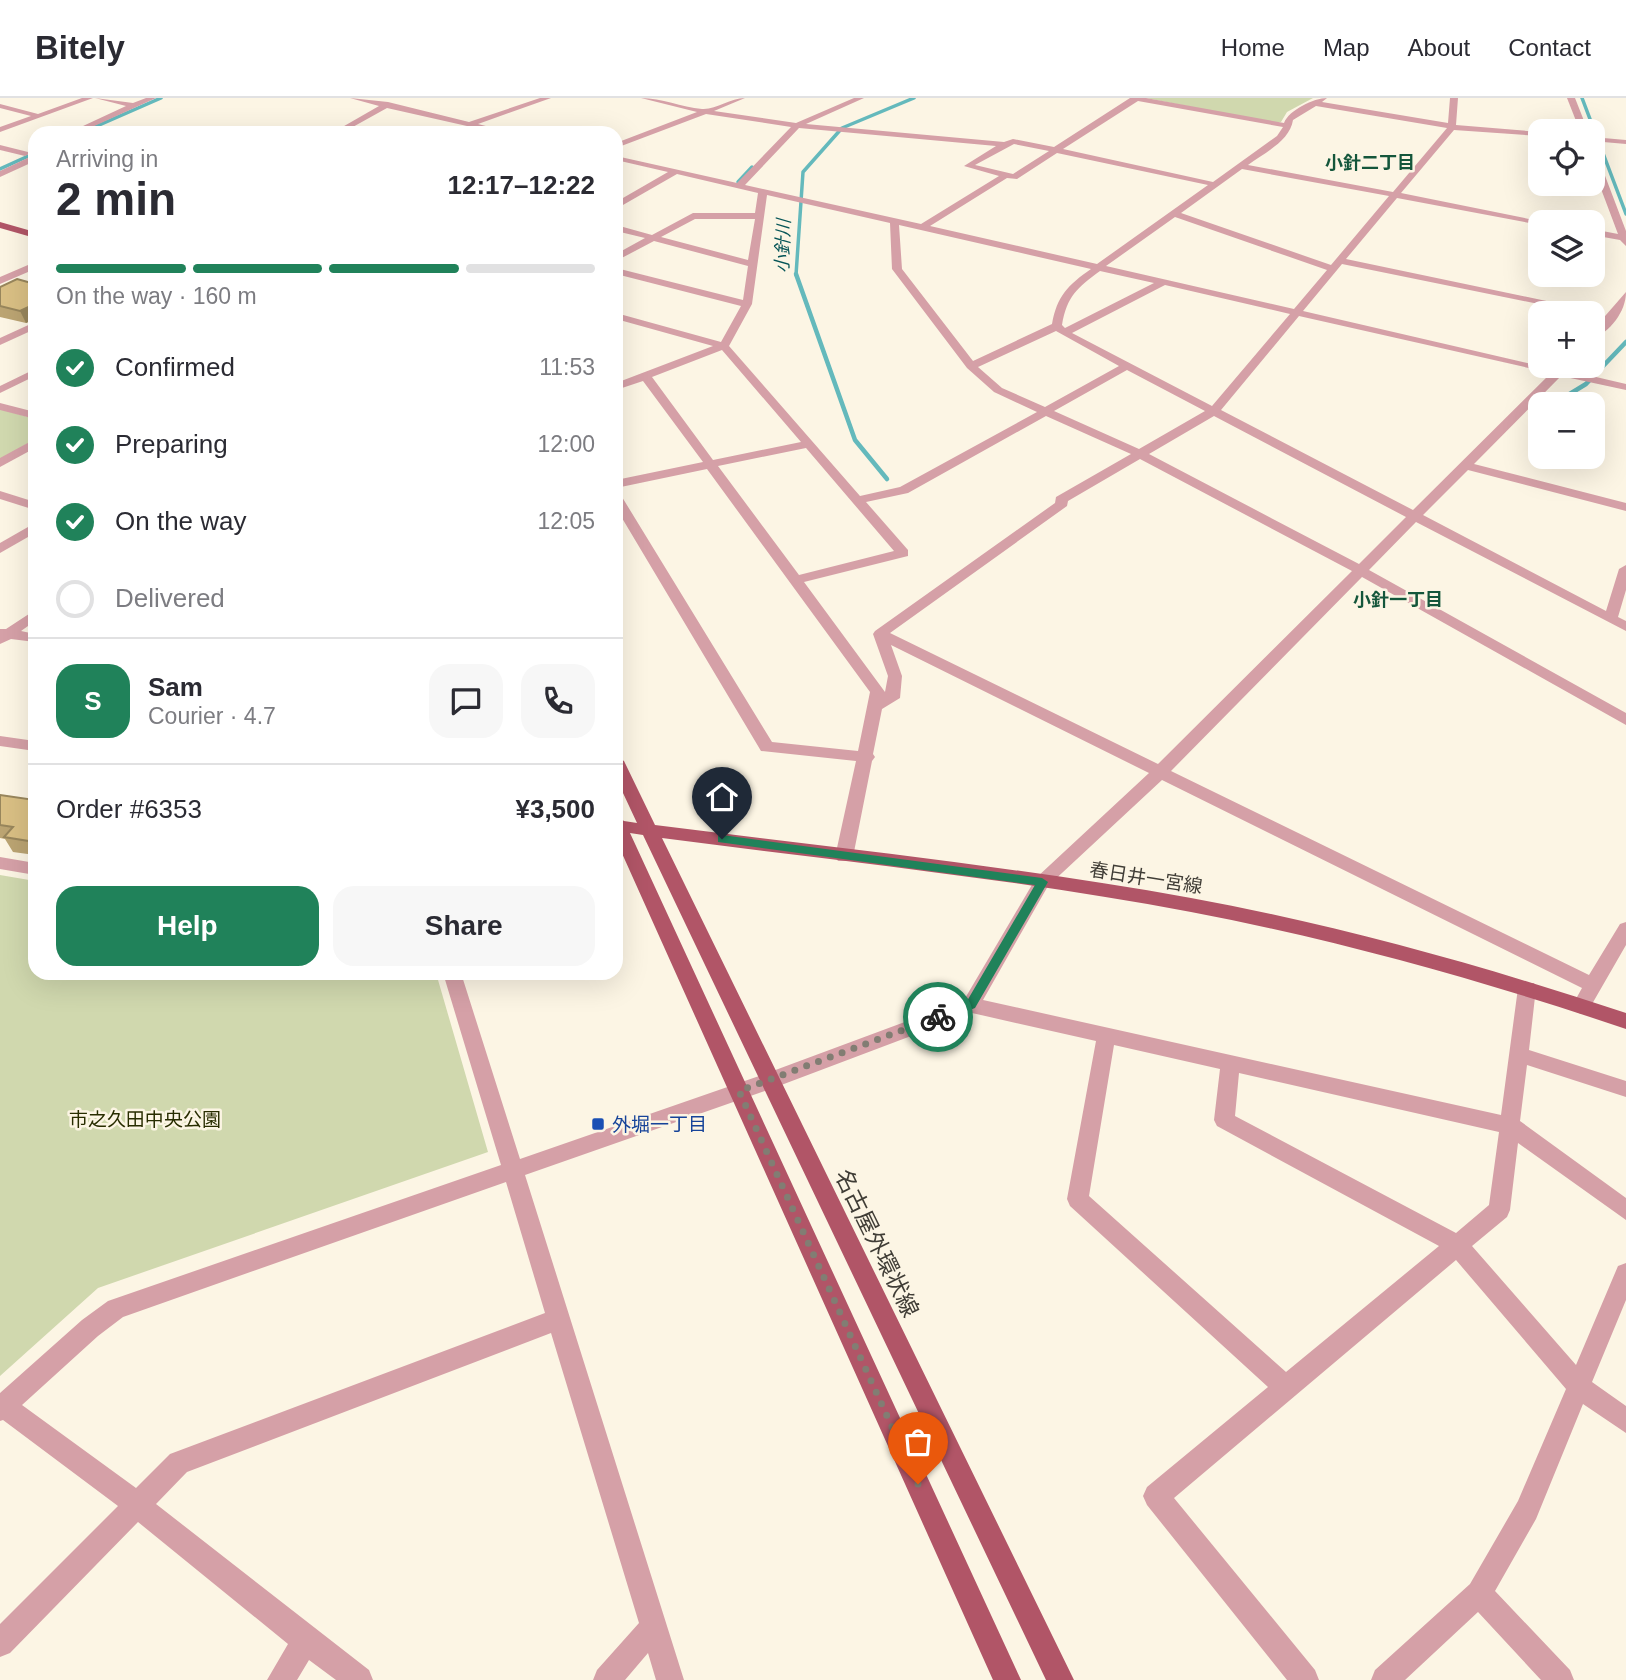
<!DOCTYPE html>
<html lang="en">
<head>
<meta charset="utf-8">
<style>
  :root { --surface:#fff; --page:#f7f7f7; --text:#2b2b33; --muted:#7c7c81; --line:#e1e1e2; --accent:#20825a }
  body { margin:0; font-family:Helvetica,"Noto Sans JP",sans-serif; background:var(--page); color:var(--text); height:100vh; display:flex; flex-direction:column; font-size:26px; white-space:nowrap }
  * { box-sizing:border-box; margin:0 }
  p { font-size:23px; color:var(--muted) }
  .icon { flex:none; width:38px; height:38px; fill:none; stroke:currentColor; stroke-width:2; stroke-linecap:round; stroke-linejoin:round }
  .map { position:relative; flex:1; overflow:hidden }
  .drawer { position:absolute; left:28px; top:28px; width:595px; height:854px; display:flex; flex-direction:column; background:var(--surface); border-radius:21px; box-shadow:0 7px 28px #0002 }
  .drawer>* { flex:none }
  .fabs { position:absolute; left:1528px; top:21px; display:grid; gap:14px }
  .fabs a { display:grid; place-items:center; width:77px; height:77px; border-radius:14px; background:var(--surface); box-shadow:0 7px 28px #0002; font-size:35px }
  .pin { position:absolute; display:grid; place-items:center; width:60px; height:60px; color:#fff; margin:-72px -30px; border-radius:50% 50% 50% 0; rotate:-45deg; box-shadow:0 0 7px #0007 }
  .pin .icon { rotate:45deg }
  .courier { position:absolute; display:grid; place-items:center; width:70px; height:70px; margin:-35px; border:5px solid #20825a; border-radius:50%; background:#fff; color:#222; box-shadow:0 2px 9px #0007 }
  .head em { font-style:normal; font-weight:700 }
  .head div { display:flex; flex-direction:column-reverse }
  .head { display:flex; align-items:center; justify-content:space-between; height:119px; padding:0 28px }
  h1 { font-size:46px; font-weight:700; line-height:52px }
  .bar { display:grid; grid-template-columns:repeat(4,1fr); gap:10px 7px; align-content:center; height:84px; padding:0 28px }
  .bar i { height:9px; border-radius:5px; background:var(--line) }
  .bar .active { background:var(--accent) }
  .bar p { grid-column:span 4 }
  .line { display:flex; align-items:center; gap:18px; padding:0 28px; border-top:2px solid var(--line) }
  .line div { flex:1 }
  .round { display:grid; place-items:center; flex:none; width:74px; height:74px; border-radius:21px; background:var(--page) }
  ol { padding:0 28px; list-style:none }
  li { display:flex; align-items:center; gap:21px; height:77px }
  li p { margin-inline-start:auto }
  li .icon { padding:7px; border-radius:50%; background:var(--accent); color:#fff; stroke-width:4 }
  li:last-child { color:var(--muted) }
  li i { width:38px; height:38px; border:4px solid var(--line); border-radius:50% }
  .action { display:flex; gap:14px; margin-top:auto; padding:14px 28px }
  .action a { flex:1; height:80px; border-radius:21px; background:var(--accent); color:#fff; font-size:28px; font-weight:700; line-height:80px; text-align:center }
  .action a+a { background:var(--page); color:var(--text) }
  header { display:flex; align-items:center; gap:42px; box-sizing:border-box; height:98px; padding:0 35px; background:var(--surface); border-bottom:2px solid var(--line) }
  header strong { font-size:33px }
  nav { display:flex; gap:38px; margin-inline-start:auto; font-size:24px }
  .map>svg:first-child { display:block }
</style>
</head>
<body>
<header>
<strong>Bitely</strong>
<nav><a>Home</a><a>Map</a><a>About</a><a>Contact</a></nav>
</header>
<div class="map">
<svg width="1626" height="1582" viewBox="0 0 1626 1582">
  <rect width="100%" height="100%" fill="#fcf5e4"/>
  <g fill="#d0d8ae">
    <polygon points="1146,0 1313,0 1287,14 1281,24 1273,25"/>
    <polygon points="0,311 35,321 35,341 0,362"/>
    <polygon points="0,777 35,783 35,875 436,875 488,1054 98,1190 0,1278"/>
  </g>
  <g fill="none" stroke-linecap="round" stroke-linejoin="round">
    <g stroke="#64b9bc" stroke-width="3.5">
      <polyline points="1582,0 1626,116"/>
      <polyline points="81,35 161,0"/>
      <polyline points="0,71 35,55"/>
      <polyline points="738,84 752,69"/>
      <polyline points="796,177 803,74 842,30 914,0"/>
    </g>
    <g stroke="#64b9bc" stroke-width="4.5">
      <polyline points="796,176 855,342 887,381"/>
      <polyline points="1568,297 1586,286 1626,244"/>
    </g>
    <g fill="#d5a0a7" fill-rule="evenodd">
      <polygon points="82,0 93,0 0,34 0,29 31,18 0,10 0,6 38,16"/>
      <polygon points="95,0 133,5 146,0 156,0 79,35 68,35 126,8"/>
      <polygon points="350,0 388,4 469,24 540,0 551,0 478,26 513,35 498,35 387,10 342,35 332,35 379,8"/>
      <path d="M 641,0 C 662,0 681,9 702,11 C 716,12 730,0 745,0 L 714,13 L 796,25 L 854,0 L 864,0 L 806,26 L 1004,44 L 1013,41 L 1054,49 L 1130,0 L 1146,0 L 1284,25 C 1289,12 1314,0 1327,0 L 1322,4 L 1448,25 L 1450,0 L 1458,0 L 1456,27 L 1540,34 L 1540,38 L 1454,32 L 1401,95 L 1544,124 L 1540,127 L 1397,100 L 1346,161 L 1589,212 L 1593,213 L 1593,217 L 1342,166 L 1303,213 L 1540,268 L 1569,268 L 1566,272 L 1626,286 L 1626,292 L 1561,278 L 1474,366 L 1626,405 L 1626,413 L 1468,372 L 1423,417 L 1606,513 L 1619,471 L 1626,467 L 1626,492 L 1618,519 L 1626,523 L 1626,533 L 1416,424 L 1369,472 L 1626,615 L 1626,627 L 1362,479 L 1171,673 L 1589,877 L 1620,826 L 1626,824 L 1626,847 L 1588,913 L 1581,916 L 1574,913 L 1572,908 L 1582,890 L 1162,682 L 1048,788 L 983,902 L 1501,1017 L 1518,890 L 1520,885 L 1534,885 L 1536,890 L 1529,952 L 1626,983 L 1626,999 L 1527,967 L 1520,1023 L 1626,1100 L 1626,1122 L 1518,1045 L 1510,1112 L 1507,1119 L 1472,1148 L 1576,1267 L 1618,1168 L 1626,1165 L 1626,1202 L 1592,1284 L 1626,1308 L 1626,1335 L 1583,1306 L 1536,1421 L 1495,1493 L 1570,1572 L 1574,1582 L 1541,1582 L 1478,1514 L 1405,1582 L 1371,1582 L 1375,1572 L 1470,1486 L 1518,1403 L 1566,1291 L 1456,1162 L 1174,1400 L 1315,1572 L 1319,1582 L 1287,1582 L 1147,1407 L 1143,1398 L 1147,1389 L 1268,1289 L 1070,1108 L 1067,1101 L 1096,943 L 972,915 L 776,989 L 525,1077 L 684,1582 L 656,1582 L 648,1555 L 625,1582 L 593,1582 L 597,1572 L 639,1525 L 551,1235 L 187,1374 L 156,1406 L 369,1572 L 373,1582 L 336,1582 L 309,1562 L 297,1582 L 267,1582 L 288,1546 L 138,1424 L 10,1555 L 0,1559 L 0,1526 L 118,1408 L 3,1322 L 0,1323 L 0,1295 L 82,1222 L 108,1203 L 501,1067 L 443,875 L 461,875 L 520,1061 L 762,977 L 964,902 L 1036,780 L 1149,675 L 891,547 L 902,578 L 900,600 L 882,611 L 873,656 L 875,659 L 872,663 L 853,759 L 850,763 L 838,763 L 835,759 L 856,663 L 761,653 L 616,410 L 616,395 L 622,399 L 772,644 L 858,653 L 870,594 L 707,371 L 616,390 L 616,382 L 703,364 L 643,283 L 616,292 L 616,285 L 713,248 L 616,221 L 616,215 L 721,244 L 741,208 L 616,176 L 616,170 L 743,202 L 748,168 L 654,143 L 616,163 L 616,156 L 645,140 L 616,133 L 616,127 L 652,137 L 693,115 L 755,115 L 758,95 L 677,76 L 616,111 L 616,104 L 668,74 L 616,62 L 616,58 L 737,85 L 791,29 L 706,16 L 616,50 L 616,45 L 697,14 ZM 1138,3 L 1283,29 L 1277,38 L 1213,84 L 1063,51 ZM 1316,8 L 1447,30 L 1393,94 L 1248,67 C 1264,55 1290,43 1293,22 ZM 799,30 L 996,48 L 964,68 L 999,78 L 921,126 L 745,87 ZM 1014,46 L 1049,53 L 1013,76 L 975,67 ZM 1057,55 L 1208,87 L 1097,166 L 930,128 L 1007,80 L 1017,81 ZM 1242,71 L 1389,98 L 1331,167 L 1181,115 ZM 767,97 L 890,125 L 892,171 L 967,270 L 994,294 L 1037,314 L 900,389 L 860,398 L 729,248 L 752,206 ZM 1175,119 L 1327,172 L 1294,211 L 1106,168 ZM 695,121 L 755,121 L 748,162 L 661,139 ZM 899,127 L 1091,171 C 1068,187 1057,198 1052,226 L 973,263 L 902,171 ZM 1100,173 L 1154,185 L 1065,230 L 1062,227 C 1067,198 1077,190 1100,173 ZM 1165,187 L 1290,216 L 1212,308 L 1072,235 ZM 1299,218 L 1551,275 L 1413,412 L 1221,312 ZM 1056,233 L 1119,268 L 1045,309 L 1002,290 L 978,269 ZM 722,252 L 801,344 L 713,362 L 652,279 ZM 1127,272 L 1205,313 L 1139,351 L 1054,313 ZM 1046,318 L 1131,356 L 1056,399 L 1055,405 L 875,533 L 873,536 L 888,578 L 885,594 L 804,484 L 908,458 L 908,452 L 866,404 L 908,395 ZM 1214,318 L 1406,419 L 1359,466 L 1149,356 ZM 806,350 L 894,453 L 799,477 L 718,368 ZM 1140,361 L 1352,473 L 1158,666 L 890,535 L 1067,408 L 1068,403 ZM 1114,947 L 1220,971 L 1214,1022 L 1217,1028 L 1439,1148 L 1286,1274 L 1089,1098 ZM 1239,975 L 1499,1034 L 1489,1107 L 1456,1135 L 1235,1018 ZM 506,1084 L 545,1215 L 170,1356 L 136,1390 L 22,1307 L 98,1238 L 123,1219 Z"/>
      <polygon points="1567,0 1575,0 1588,33 1580,33"/>
      <polygon points="1592,39 1626,42 1626,46 1592,43"/>
      <polygon points="0,47 28,54 29,56 25,58 0,52"/>
      <polygon points="1592,52 1596,54 1626,133 1626,148 1620,142 1592,137 1592,131 1618,136 1592,67"/>
      <polygon points="32,58 35,58 35,63 0,79 0,73"/>
      <polygon points="35,164 35,171 0,186 0,179"/>
      <path d="M 1626,194 C 1626,214 1610,233 1592,242 L 1592,233 Z"/>
      <polygon points="35,224 35,231 0,247 0,240"/>
      <polygon points="35,271 35,278 0,295 0,288"/>
      <polygon points="0,305 35,314 35,321 0,312"/>
      <polygon points="35,341 35,350 0,369 0,360"/>
      <polygon points="0,393 35,404 35,412 0,401"/>
      <polygon points="35,425 35,435 0,455 0,445"/>
      <polygon points="35,512 35,523 21,533 35,536 35,544 11,541 0,546 0,531 6,531"/>
      <polygon points="0,638 35,643 35,653 0,648"/>
      <polygon points="0,759 35,765 35,777 0,771"/>
    </g>
    <g fill="#b15567" fill-rule="evenodd">
      <polygon points="0,124 35,134 35,140 0,130"/>
      <path d="M 616,658 L 624,663 L 655,727 C 834,750 1014,768 1191,800 C 1338,827 1484,868 1626,915 L 1626,931 C 1484,883 1339,842 1191,814 C 1017,781 838,763 662,740 L 1074,1582 L 1046,1582 L 643,737 L 630,735 L 1021,1582 L 993,1582 L 616,742 L 616,717 L 624,723 L 637,725 L 616,680 Z"/>
    </g>
  </g>
  <g fill="#bba472">
    <polygon points="35,186 35,221 26,225 0,219 0,189"/>
    <polygon points="0,697 35,702 35,757 13,754 5,741 0,740"/>
  </g>
  <g fill="#98865c">
    <polygon points="35,206 35,221 26,225 20,213"/>
    <polygon points="621,774 623,789 623,800 616,802 616,787"/>
  </g>
  <g fill="#d9bf84" stroke="#98865c" stroke-width="2">
    <polygon points="17,181 35,186 35,206 20,213 0,208 0,189"/>
    <polygon points="0,697 35,702 35,744 4,739 13,729 0,727"/>
    <polygon points="616,774 621,774 621,785 616,787"/>
  </g>
  <polygon fill="#20825a" points="722,737 1042,780 1048,784 975,910 938,924 932,919 934,916 967,903 1035,787 718,744 718,738"/>
  <g fill="none" stroke-linecap="round" stroke-linejoin="round">
    <polyline stroke="#827d73" stroke-width="7" stroke-dasharray="0 12.6" points="918,1386 739,993 938,919"/>
  </g>
  <rect fill="#1a4fb4" stroke="#fcf5e4" stroke-width="2.5" x="591" y="1019" width="14" height="14" rx="3.5"/>
  <g text-anchor="middle" dominant-baseline="central" stroke-width="5" stroke-linejoin="round" paint-order="stroke">
    <g font-size="18" font-weight="bold" fill="#14563b" stroke="#fcf5e4">
      <text x="1370" y="65">小針二丁目</text>
      <text x="1398" y="502">小針一丁目</text>
    </g>
    <g font-size="18" font-style="italic" fill="#065557" stroke="#fcf5e4">
      <text transform="translate(783 148) rotate(-88)">小針川</text>
    </g>
    <g font-size="19" fill="#403d36" stroke="#fcf5e4">
      <text transform="translate(1146 780) rotate(9)">春日井一宮線</text>
    </g>
    <g font-size="19" fill="#282d00" stroke="#fcf5e4">
      <text x="145" y="1021">市之久田中央公園</text>
    </g>
    <g font-size="19" fill="#164399" stroke="#fcf5e4" text-anchor="start">
      <text x="612" y="1026">外堀一丁目</text>
    </g>
    <g font-size="23" fill="#403d36" stroke="#fcf5e4">
      <text transform="translate(877 1145) rotate(64)">名古屋外環状線</text>
    </g>
  </g>
</svg>
<div class="fabs">
<a><svg class="icon" aria-label="locate" viewBox="0 0 24 24"><circle cx="12" cy="12" r="6"/><path d="M12 2v4M12 18v4M2 12h4M18 12h4"/></svg></a>
<a><svg class="icon" aria-label="layers" viewBox="0 0 24 24"><path d="M12 4l9 5-9 5-9-5zM3 14l9 5 9-5"/></svg></a>
<a>+</a>
<a>−</a>
</div>
<div class="pin" style="left:918px;top:1386px;background:#ea580c"><svg class="icon" aria-label="bag" viewBox="0 0 24 24"><path d="M5 8h14l-1 12H6zM9 8a3 3 0 0 1 6 0"/></svg></div>
<div class="pin" style="left:722px;top:741px;background:#1f2937"><svg class="icon" aria-label="home" viewBox="0 0 24 24"><path d="M3 11l9-7 9 7M6 9v11h12V9"/></svg></div>
<div class="courier" style="left:938px;top:919px"><svg class="icon" aria-label="bike" viewBox="0 0 24 24"><circle cx="6" cy="16" r="4"/><circle cx="18" cy="16" r="4"/><path d="M6 16l4-8h5l3 8M10 8l3 8H6M13 5h3"/></svg></div>
<section class="drawer">
<div class="head"><div><h1>2 min</h1><p>Arriving in</p></div><em>12:17–12:22</em></div>
<div class="bar"><i class="active"></i><i class="active"></i><i class="active"></i><i></i><p>On the way · 160 m</p></div>
<ol>
<li><svg class="icon" aria-label="check" viewBox="0 0 24 24"><path d="M5 12l5 5 9-10"/></svg>Confirmed<p>11:53</p></li>
<li><svg class="icon" aria-label="check" viewBox="0 0 24 24"><path d="M5 12l5 5 9-10"/></svg>Preparing<p>12:00</p></li>
<li><svg class="icon" aria-label="check" viewBox="0 0 24 24"><path d="M5 12l5 5 9-10"/></svg>On the way<p>12:05</p></li>
<li><i></i>Delivered</li>
</ol>
<div class="line" style="height:126px"><b class="round" style="background:var(--accent);color:#fff">S</b><div><b>Sam</b><p>Courier · 4.7</p></div><a class="round"><svg class="icon" aria-label="chat" viewBox="0 0 24 24"><path d="M4 5h16v11H9l-5 4z"/></svg></a><a class="round"><svg class="icon" aria-label="phone" viewBox="0 0 24 24"><path d="M5 4h4l2 5-3 2q2 4 5 5l2-3 5 2v4C11 20 4 13 5 4z"/></svg></a></div>
<div class="line" style="height:91px"><div>Order #6353</div><b>¥3,500</b></div>
<div class="action"><a>Help</a><a>Share</a></div>
</section>
</div>
</body>
</html>
